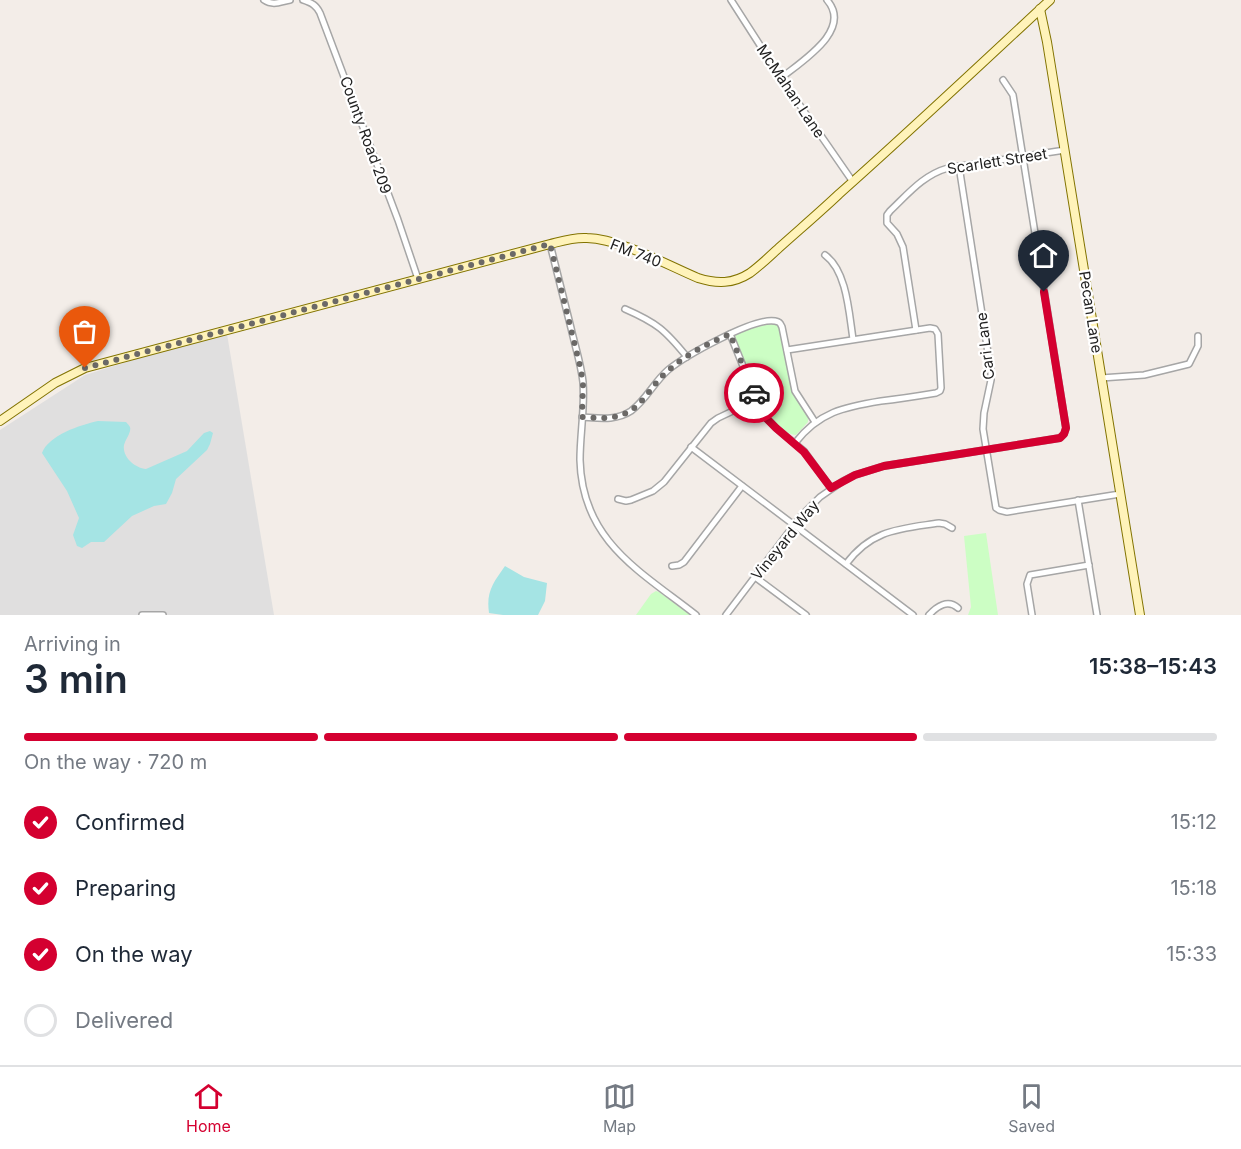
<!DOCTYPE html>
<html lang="en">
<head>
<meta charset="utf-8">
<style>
  :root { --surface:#fff; --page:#f6f6f7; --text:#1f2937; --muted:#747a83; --line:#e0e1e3; --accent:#d40030 }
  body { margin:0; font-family:Inter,sans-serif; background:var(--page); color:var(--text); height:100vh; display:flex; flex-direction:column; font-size:22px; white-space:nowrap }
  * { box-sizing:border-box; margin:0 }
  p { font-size:20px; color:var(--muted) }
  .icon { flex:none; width:33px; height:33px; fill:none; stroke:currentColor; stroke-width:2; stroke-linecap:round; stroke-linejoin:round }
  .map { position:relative; height:615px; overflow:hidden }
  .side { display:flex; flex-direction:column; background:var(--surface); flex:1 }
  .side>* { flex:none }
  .pin { position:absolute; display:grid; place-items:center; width:51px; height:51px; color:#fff; margin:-62px -26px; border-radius:50% 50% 50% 0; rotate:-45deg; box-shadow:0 0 6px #0007 }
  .pin .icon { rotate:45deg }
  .courier { position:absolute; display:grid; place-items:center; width:60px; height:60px; margin:-30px; border:4px solid #d40030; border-radius:50%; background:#fff; color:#222; box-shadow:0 2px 8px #0007 }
  .headline em { font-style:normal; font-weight:600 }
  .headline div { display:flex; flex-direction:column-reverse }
  .headline { display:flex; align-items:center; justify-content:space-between; height:102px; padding:0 24px }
  h1 { font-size:39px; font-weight:600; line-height:45px }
  .bar { display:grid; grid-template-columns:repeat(4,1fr); gap:9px 6px; align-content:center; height:72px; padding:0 24px }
  .bar i { height:8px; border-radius:4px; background:var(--line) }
  .bar .selected { background:var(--accent) }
  .bar p { grid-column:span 4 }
  ol { padding:0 24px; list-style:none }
  li { display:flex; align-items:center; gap:18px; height:66px }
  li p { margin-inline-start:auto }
  li .icon { padding:6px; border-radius:50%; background:var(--accent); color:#fff; stroke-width:4 }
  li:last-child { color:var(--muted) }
  li i { width:33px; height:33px; border:3px solid var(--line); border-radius:50% }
  .tabs { display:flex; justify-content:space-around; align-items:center; height:84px; border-top:2px solid var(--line); background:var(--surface); font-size:16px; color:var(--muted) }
  .tabs a { display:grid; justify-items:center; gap:3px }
  .tabs .selected { color:var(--accent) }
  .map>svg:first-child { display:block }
</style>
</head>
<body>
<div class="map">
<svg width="1241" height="615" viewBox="0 0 1241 615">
  <rect width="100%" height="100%" fill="#f3ede8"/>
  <polygon fill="#e0dfdf" points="227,334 274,615 0,615 0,430 85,375 178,346"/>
  <g fill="#ccfec4">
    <path d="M 774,323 L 779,326 L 781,329 L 790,384 L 793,393 L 808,418 L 808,422 L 796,435 C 767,432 745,361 735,337 L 736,334 L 749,329 Z"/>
    <polygon points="986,533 998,615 968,615 971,607 964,536"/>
    <polygon points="656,591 659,592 690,615 636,615 651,594"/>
  </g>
  <g fill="#a5e4e4">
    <path d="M 98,421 L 126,422 C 129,426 131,426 130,431 C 129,436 125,440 124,445 C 122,457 135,468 146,469 L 187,451 L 204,433 L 210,431 L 213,433 L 210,444 L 207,450 L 176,479 L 172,493 L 166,504 L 154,506 L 132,516 L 104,542 L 91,542 L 82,548 L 77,546 L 73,535 L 79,518 L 67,491 L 42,453 C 49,435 80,425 98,421 Z"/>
    <path d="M 505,566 L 524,577 L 547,583 L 545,601 L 538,615 L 503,615 L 489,613 C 486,592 493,583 505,566 Z"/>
  </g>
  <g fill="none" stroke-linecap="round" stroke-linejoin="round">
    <g stroke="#a6a6a6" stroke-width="8">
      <g id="street">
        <path d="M 264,0 C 273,6 280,2 290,0"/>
        <path d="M 303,0 C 312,3 316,5 320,13 L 398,220 L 418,279"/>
        <polyline points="731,0 781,78 853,182"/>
        <path d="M 781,78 C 802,61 853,30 827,0"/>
        <polyline points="959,166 991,372 991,380 984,413 983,429 996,508 999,510 1007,512 1120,494"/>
        <path d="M 550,244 C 557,272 564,300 571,328 C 575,346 581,364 583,382 C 585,408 580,434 580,460 C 582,541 640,571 696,615"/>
        <path d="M 825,255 C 847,271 849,313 853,339"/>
        <path d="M 625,309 C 657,323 665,330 687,357"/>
        <path d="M 916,330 L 903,247 L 897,234 L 887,223 L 887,215 L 890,211 C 908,194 923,175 948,168 L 1065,150"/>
        <polyline points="730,334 762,413 776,428 804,451 831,488"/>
        <path d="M 787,350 L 930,328 L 935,329 L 938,334 L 941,388 L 940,391 L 936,393 C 918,396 899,399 881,401 C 844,407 819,412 795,443"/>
        <polyline points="1101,378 1144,375 1189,364 1198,346 1198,336"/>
        <path d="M 582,417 C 599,418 616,421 631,411 C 646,400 654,382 668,370 C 685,356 754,317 775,321 C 780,322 780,323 782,327 L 795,391 L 815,422"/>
        <polyline points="691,447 913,615"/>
        <polyline points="618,499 626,501 631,500 653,491 664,482 711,423 718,418 756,400"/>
        <polyline points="1078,500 1097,615"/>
        <path d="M 846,564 C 872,529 900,529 939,523 L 945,524 L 952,528"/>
        <polyline points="672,566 679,565 684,562 742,486"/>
        <polyline points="755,577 806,615"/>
        <polyline points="142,615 163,615"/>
        <polyline points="726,615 801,516 820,497 843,481 855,475 884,466 1060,438 1064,434 1066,428 1013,95 1003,80"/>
        <path d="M 929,615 C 937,606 948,599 958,608"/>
        <polyline points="1032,615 1027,584 1030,575 1089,565"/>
      </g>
    </g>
    <g stroke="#827300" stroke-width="10">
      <g id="secondary">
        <polyline points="1040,9 1047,42 1140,615"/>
        <path d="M 0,421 L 55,383 L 85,368 L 550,244 C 562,241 574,237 587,238 C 621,239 667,265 698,278 C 717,284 733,284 750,273 C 761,265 771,255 781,246 C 800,229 820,212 839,194 C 910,131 980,65 1050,0"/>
      </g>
    </g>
    <use href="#street" stroke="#fff" stroke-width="5"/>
    <use href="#secondary" stroke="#fff3ba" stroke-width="8"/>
  </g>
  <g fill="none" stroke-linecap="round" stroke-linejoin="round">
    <path stroke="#6b6967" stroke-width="6" stroke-dasharray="0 10.8" d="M 85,368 L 550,244 L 581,370 L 583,384 L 582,417 C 609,419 627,420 645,397 C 653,387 660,377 670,369 C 687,354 709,343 730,334 L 754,393"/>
    <polyline stroke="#d40030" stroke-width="8" points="754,393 760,409 766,418 776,428 804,452 831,488 855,475 884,466 1060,438 1064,434 1066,428 1044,292"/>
  </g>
  <g text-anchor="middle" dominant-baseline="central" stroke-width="4.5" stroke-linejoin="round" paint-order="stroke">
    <g font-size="15" fill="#222" stroke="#fff">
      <text transform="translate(791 91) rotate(56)">McMahan Lane</text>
      <text transform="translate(366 135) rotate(70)">County Road 209</text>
      <text transform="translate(997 161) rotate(-9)">Scarlett Street</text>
      <text transform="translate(636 253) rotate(21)">FM 740</text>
      <text transform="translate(1091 312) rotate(81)">Pecan Lane</text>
      <text transform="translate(985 346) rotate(-97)">Cari Lane</text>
      <text transform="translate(785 540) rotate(-51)">Vineyard Way</text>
    </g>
  </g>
</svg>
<div class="pin" style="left:85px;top:368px;background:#ea580c"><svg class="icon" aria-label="bag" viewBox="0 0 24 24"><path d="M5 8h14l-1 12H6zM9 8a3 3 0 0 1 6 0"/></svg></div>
<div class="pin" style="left:1044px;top:292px;background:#1f2937"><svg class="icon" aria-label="home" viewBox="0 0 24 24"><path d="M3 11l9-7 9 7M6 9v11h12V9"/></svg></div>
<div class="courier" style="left:754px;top:393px"><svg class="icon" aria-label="car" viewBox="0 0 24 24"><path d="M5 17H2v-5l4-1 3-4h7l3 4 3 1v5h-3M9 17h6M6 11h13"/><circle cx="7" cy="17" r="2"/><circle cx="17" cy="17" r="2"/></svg></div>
</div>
<section class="side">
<div class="headline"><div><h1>3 min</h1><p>Arriving in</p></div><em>15:38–15:43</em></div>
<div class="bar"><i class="selected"></i><i class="selected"></i><i class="selected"></i><i></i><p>On the way · 720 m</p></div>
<ol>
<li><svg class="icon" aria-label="check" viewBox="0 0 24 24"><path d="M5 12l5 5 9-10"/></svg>Confirmed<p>15:12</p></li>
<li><svg class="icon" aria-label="check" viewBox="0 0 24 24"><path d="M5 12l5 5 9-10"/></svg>Preparing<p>15:18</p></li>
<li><svg class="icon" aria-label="check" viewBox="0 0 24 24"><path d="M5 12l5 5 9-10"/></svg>On the way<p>15:33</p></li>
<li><i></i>Delivered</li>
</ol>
</section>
<nav class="tabs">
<a class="selected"><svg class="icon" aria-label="home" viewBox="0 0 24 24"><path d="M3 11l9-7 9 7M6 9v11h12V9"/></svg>Home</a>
<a><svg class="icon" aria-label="map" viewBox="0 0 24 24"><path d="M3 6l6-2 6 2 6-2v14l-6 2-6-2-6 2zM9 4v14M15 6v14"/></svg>Map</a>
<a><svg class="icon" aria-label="saved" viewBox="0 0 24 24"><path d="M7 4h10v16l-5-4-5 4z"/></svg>Saved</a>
</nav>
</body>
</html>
